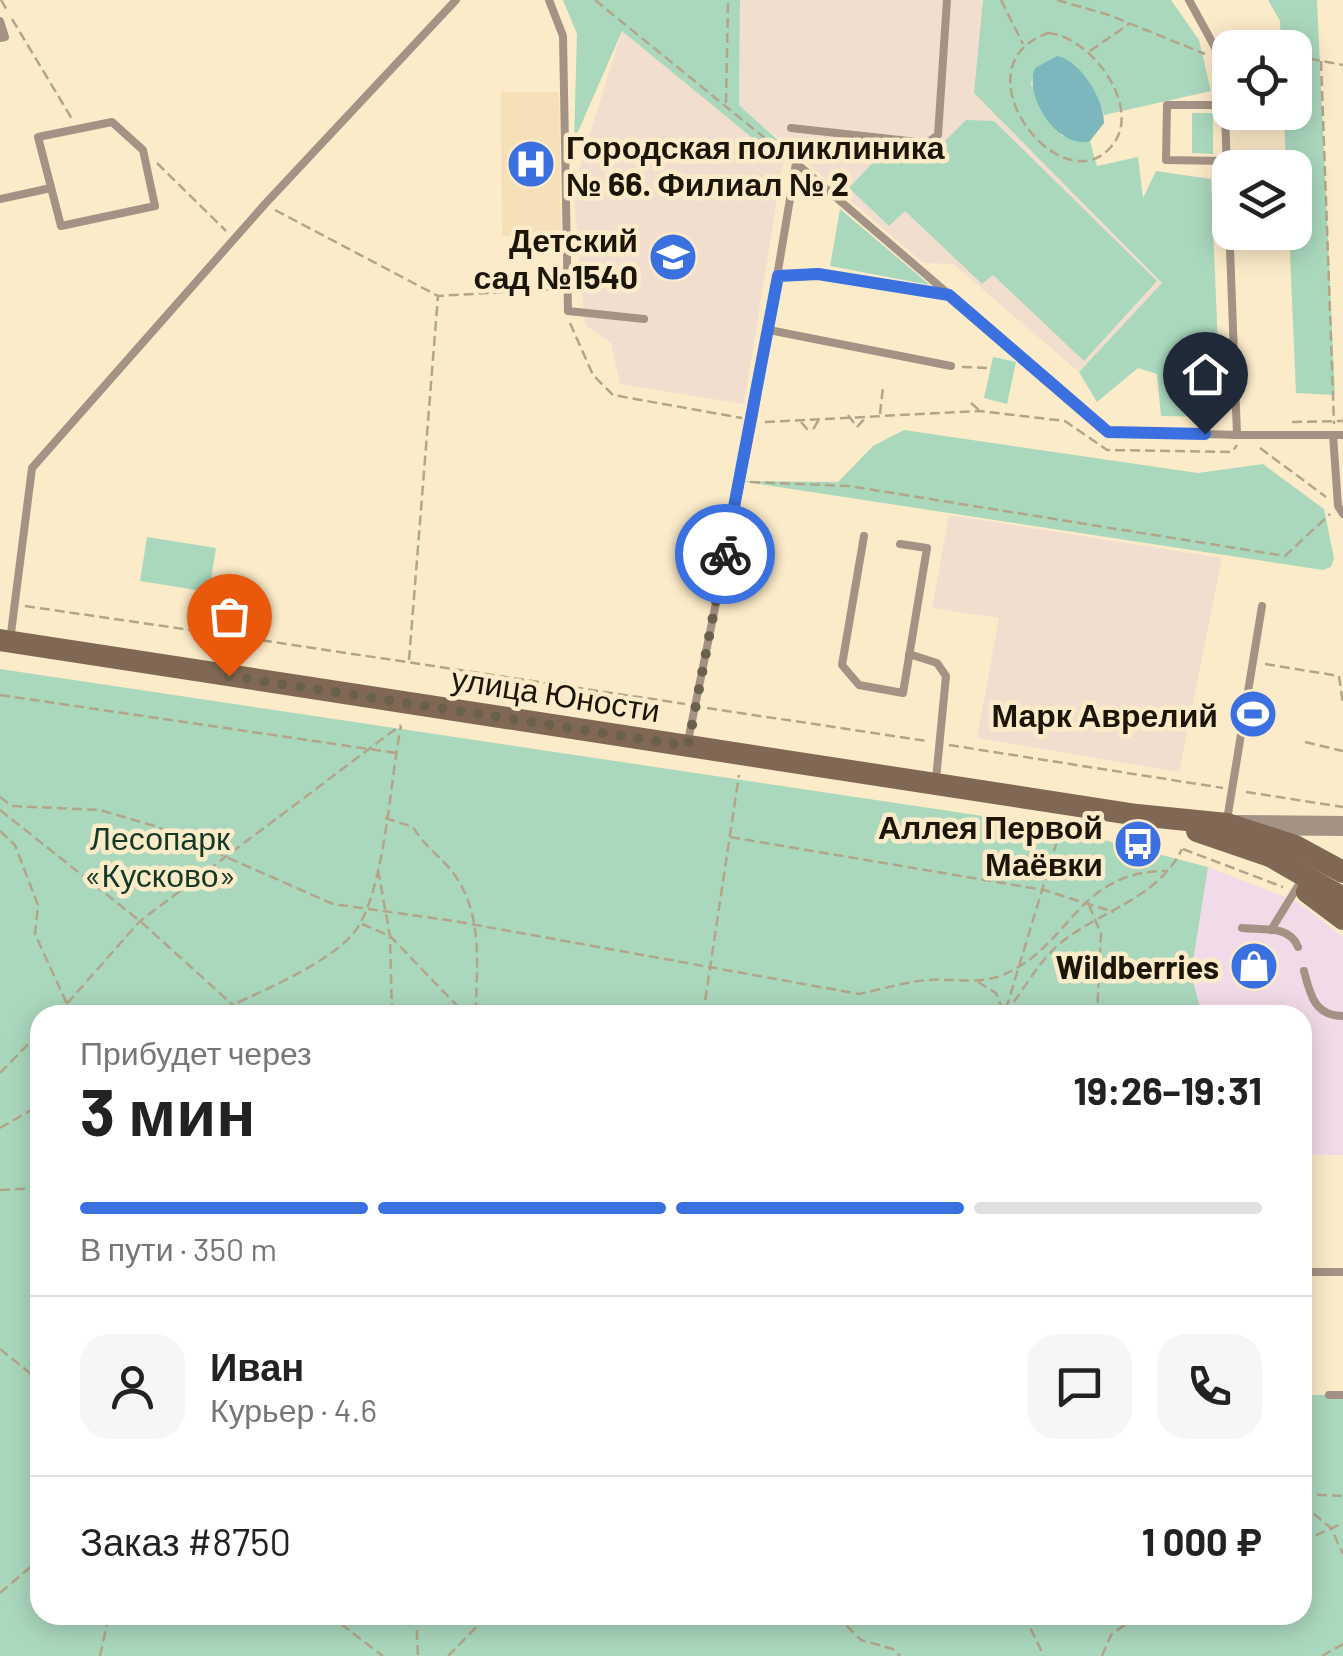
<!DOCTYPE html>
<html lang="ru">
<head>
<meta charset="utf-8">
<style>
  :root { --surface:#fff; --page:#f6f6f6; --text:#222; --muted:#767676; --line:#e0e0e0; --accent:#3b70e0 }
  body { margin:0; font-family:Barlow,sans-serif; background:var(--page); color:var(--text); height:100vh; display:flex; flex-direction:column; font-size:38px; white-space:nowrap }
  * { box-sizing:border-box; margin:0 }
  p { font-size:32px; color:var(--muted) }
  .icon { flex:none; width:55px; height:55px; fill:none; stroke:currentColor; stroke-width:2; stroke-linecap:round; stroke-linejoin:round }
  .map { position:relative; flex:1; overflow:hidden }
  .sheet { position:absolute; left:30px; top:1005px; width:1282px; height:620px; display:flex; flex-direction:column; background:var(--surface); border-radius:30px; box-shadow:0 5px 25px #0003 }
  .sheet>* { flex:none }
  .controls { position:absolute; left:1212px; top:30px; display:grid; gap:20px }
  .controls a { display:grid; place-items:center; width:100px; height:100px; border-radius:20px; background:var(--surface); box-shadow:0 5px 25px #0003; font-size:50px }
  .pin { position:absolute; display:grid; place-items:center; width:85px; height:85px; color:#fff; margin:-102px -42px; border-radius:50% 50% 50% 0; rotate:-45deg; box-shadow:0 0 10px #0007 }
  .pin .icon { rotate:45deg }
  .courier { position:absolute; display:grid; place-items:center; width:100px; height:100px; margin:-50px; border:8px solid #3b70e0; border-radius:50%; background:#fff; color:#222; box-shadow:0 2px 12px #0007 }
  .head em { font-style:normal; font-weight:700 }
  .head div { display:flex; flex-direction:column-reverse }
  .head { display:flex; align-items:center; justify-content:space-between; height:170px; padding:0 50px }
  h1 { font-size:65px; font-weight:700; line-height:75px }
  .bar { display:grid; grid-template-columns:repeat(4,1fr); gap:15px 10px; align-content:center; height:120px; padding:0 50px }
  .bar i { height:12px; border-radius:8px; background:var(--line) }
  .bar .current { background:var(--accent) }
  .bar p { grid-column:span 4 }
  .line { display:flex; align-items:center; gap:25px; padding:0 50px; border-top:2px solid var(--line) }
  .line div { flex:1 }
  .round { display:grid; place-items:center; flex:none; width:105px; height:105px; border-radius:30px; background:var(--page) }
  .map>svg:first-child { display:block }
</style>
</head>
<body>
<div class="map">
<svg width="1343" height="1656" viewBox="0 0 1343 1656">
  <rect width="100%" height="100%" fill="#fcebc9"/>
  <polygon fill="#f2dbe8" points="1208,867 1298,902 1343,937 1343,1155 1303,1155 1302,1015 1202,1015 1191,975"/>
  <polygon fill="#f5e0b7" points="501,92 559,92 561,236 502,236"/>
  <g fill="#f2decf">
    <polygon points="740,0 983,0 975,93 1163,284 1079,372 953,264 923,263 739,105"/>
    <polygon points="622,30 783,163 744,404 620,384 611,343 585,325 573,189"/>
    <polygon points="949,515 1222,558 1179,772 977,738 999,618 932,608"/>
  </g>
  <g fill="#aad8bd">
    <polygon points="563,0 740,0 739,105 788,149 783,163 622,31 574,141 577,34"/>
    <polygon points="983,0 1171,0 1199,40 1211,91 1104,115 1101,106 1035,68 1031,84 1062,136 1090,141 1097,166 1138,157 1143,198 1156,171 1211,179 1221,417 1161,416 1157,374 1138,368 1097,402 1079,372 1162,283 974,93"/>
    <polygon points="1268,0 1317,0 1335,395 1296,393 1289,233 1295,232 1295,168 1286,167 1284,113 1295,112 1295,48 1281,47 1280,21"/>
    <polygon points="1192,113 1213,113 1213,154 1192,153"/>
    <polygon points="966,120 994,121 1157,281 1084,361 993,275 982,284 905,211 889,226 849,188 883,152 932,154"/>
    <polygon points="840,209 930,285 830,266"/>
    <polygon points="993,357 1016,362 1007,404 984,398"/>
    <polygon points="904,430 1198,473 1263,464 1324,509 1334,558 1331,567 1323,570 739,481 838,482 873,446"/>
    <polygon points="147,537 216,548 209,592 140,581"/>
    <polygon points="0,669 1050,826 1208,867 1191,974 1202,1015 40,1015 40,1615 1302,1615 1303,1381 1308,1395 1343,1395 1343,1656 0,1656"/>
  </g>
  <path fill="#7bb7bc" d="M 1057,56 C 1081,61 1104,100 1104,123 L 1090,141 C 1058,150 1023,96 1035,68 Z"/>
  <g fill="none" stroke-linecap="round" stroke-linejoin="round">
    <g stroke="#b2a58a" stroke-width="2.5" stroke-dasharray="10 5" stroke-linecap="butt">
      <polyline points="1,0 8,12"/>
      <polyline points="595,0 788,157"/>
      <polyline points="1001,0 1023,44"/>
      <polyline points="1057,0 1109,15 1205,54"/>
      <polyline points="12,19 72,119"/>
      <path d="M 1048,33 C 1091,36 1146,110 1110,148 C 1059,204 954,66 1048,33 Z"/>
      <polyline points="1090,51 1129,24"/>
      <polyline points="1295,56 1343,65"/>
      <polyline points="1321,61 1334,424"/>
      <polyline points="726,103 728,0"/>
      <polyline points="157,163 226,231"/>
      <polyline points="275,210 438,296 556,289"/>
      <polyline points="570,323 593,375 613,395 742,418"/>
      <polyline points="962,367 990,368"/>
      <polyline points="971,403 979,410"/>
      <polyline points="880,414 883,387"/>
      <polyline points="848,415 857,427 867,416"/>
      <polyline points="765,422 980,411 1065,421 1107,450 1232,452 1237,445"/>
      <polyline points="801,422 807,429 814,428 819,419"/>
      <polyline points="1292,422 1343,421"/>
      <polyline points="1260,448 1326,497"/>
      <polyline points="750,482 849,486 1285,556 1330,514"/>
      <polyline points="25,606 225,635"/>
      <polyline points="247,638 685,704"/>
      <polyline points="409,660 438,296"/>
      <polyline points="1265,664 1339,676 1343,704"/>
      <polyline points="0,695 396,753"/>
      <polyline points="707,708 927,741"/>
      <polyline points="1305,742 1343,751"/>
      <polyline points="949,745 1223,788"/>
      <polyline points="1246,792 1343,807"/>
      <path d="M 0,797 L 12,806 L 100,810 L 158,827 L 333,904 L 454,921 L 859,994 C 882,989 905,982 928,980 C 950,978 975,984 997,977 C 1071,951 1074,870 1168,871"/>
      <polyline points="0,810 140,921 244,1015"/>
      <path d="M 385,818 L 413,827 C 423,844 437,854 450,869 C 485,912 476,964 476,1015"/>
      <polyline points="0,831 15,845 38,905 35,934 72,1015"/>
      <polyline points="730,837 1044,890 1114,912"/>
      <polyline points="1183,849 1283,887"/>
      <polyline points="378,870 390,936 392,1015"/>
      <polyline points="1089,905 1101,934 1097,1015"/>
      <polyline points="362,924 390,936 466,1015"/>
      <polyline points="978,982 996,993 1004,1013"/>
      <polyline points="1006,1009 1057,841 1051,821"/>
      <path d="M 1005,1014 C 1022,992 1038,963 1058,945 C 1098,911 1157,900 1182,849"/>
      <polyline points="57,1015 140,921 401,725"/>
      <path d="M 211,1015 C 252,995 322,968 352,935 C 385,898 390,778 401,726"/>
      <polyline points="703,1015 739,775"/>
      <polyline points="1002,1015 1030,1015"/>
      <polyline points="0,1073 40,1032"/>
      <polyline points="0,1128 40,1105"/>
      <polyline points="0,1190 40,1188"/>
      <polyline points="0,1349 40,1381"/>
      <polyline points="1302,1494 1343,1496"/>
      <polyline points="1302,1504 1331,1528 1343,1554"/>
      <polyline points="1302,1542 1343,1523"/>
      <polyline points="0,1593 40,1559"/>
      <polyline points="329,1615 383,1656"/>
      <polyline points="416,1615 418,1656"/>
      <polyline points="836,1615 861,1640 893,1649 900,1656"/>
      <polyline points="1024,1615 1044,1656"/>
      <polyline points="100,1656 109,1615"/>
      <polyline points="448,1656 488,1615"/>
      <polyline points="1102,1656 1111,1635 1138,1615"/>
      <polyline points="1322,1656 1343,1644"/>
    </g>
    <g stroke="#a49385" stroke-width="8">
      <polyline points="549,0 563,36 568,311 644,319"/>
      <polyline points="1189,0 1223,62 1237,435 1343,435"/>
      <polyline points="0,21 5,37 0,38"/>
      <polyline points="1224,105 1167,105 1166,160 1226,161"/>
      <polygon points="112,122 143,150 155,206 61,226 38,137"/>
      <polyline points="791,128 927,143 938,135 947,0"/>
      <polyline points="796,163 1108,431 1237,435"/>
      <polyline points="0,199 51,188"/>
      <polyline points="778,276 818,274 949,295"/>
      <polyline points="769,330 951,366"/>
      <polyline points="1333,435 1338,506 1343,514"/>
      <polyline points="864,536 842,665 859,685 903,693 927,548 900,544"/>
      <polyline points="10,641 32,468 265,204 456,0"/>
      <polyline points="909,654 937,663 946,676 936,779"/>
      <polyline points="229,674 241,599"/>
      <polyline points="688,741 753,420 796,163"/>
      <polyline points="1227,820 1262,606"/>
      <path d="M 1242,928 C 1262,930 1290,925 1298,947"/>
      <polyline points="1271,930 1298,886"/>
      <path d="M 1304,971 C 1310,995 1315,1016 1343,1016"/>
      <polyline points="1302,1272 1343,1272"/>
      <polyline points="1329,1395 1343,1395"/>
    </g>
    <polyline stroke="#a49385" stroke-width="20" points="1235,825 1343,826"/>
    <g stroke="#806854" stroke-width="22">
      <polyline points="0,640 1137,815 1227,824 1295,846 1343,872"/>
      <polyline points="1197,831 1270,856 1343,898"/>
      <polyline points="1307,892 1343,919"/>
    </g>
  </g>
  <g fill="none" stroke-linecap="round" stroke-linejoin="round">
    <polyline stroke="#6a614c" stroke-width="10" stroke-dasharray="0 18" points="229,676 688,746 725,554"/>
    <polyline stroke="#3b70e0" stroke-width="12" points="725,554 778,276 818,274 949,295 1108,432 1205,434"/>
  </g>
  <defs>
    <g id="hospital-disc" transform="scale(2.5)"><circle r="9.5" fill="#3b70e0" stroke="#fcebc9"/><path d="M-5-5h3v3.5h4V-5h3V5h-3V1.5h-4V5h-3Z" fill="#fff"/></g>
    <g id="school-disc" transform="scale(2.5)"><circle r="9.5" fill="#3b70e0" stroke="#fcebc9"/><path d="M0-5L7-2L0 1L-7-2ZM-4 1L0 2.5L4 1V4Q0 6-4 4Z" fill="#fff"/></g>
    <g id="stadium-disc" transform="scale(2.5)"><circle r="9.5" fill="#3b70e0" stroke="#fcebc9"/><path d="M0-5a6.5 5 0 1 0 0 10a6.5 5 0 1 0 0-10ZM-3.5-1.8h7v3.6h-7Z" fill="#fff"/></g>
    <g id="bus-disc" transform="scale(2.5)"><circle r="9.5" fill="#3b70e0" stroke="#fcebc9"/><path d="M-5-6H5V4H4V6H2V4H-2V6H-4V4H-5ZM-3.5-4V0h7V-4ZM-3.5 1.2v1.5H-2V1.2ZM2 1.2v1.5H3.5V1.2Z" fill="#fff"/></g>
    <g id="shop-disc" transform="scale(2.5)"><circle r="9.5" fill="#3b70e0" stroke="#fcebc9"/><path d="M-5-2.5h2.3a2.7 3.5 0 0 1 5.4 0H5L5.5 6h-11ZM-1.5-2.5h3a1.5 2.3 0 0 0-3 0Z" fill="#fff"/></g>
  </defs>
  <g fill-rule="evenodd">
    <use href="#hospital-disc" x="531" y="164"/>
    <use href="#school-disc" x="673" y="257"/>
    <use href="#stadium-disc" x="1253" y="714"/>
    <use href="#bus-disc" x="1138" y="844"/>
    <use href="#shop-disc" x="1254" y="966"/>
  </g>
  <g text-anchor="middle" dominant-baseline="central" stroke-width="9" stroke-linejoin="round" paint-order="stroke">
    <g font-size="32" font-weight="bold" fill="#1c1609" stroke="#fcebc9" text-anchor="end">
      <text x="566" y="146" text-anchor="start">Городская поликлиника<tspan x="566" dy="37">№ 66. Филиал № 2</tspan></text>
      <text x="638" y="239">Детский<tspan x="638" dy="37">сад №1540</tspan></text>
      <text x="1218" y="714">Марк Аврелий</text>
      <text x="1103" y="826">Аллея Первой<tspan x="1103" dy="37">Маёвки</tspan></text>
      <text x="1219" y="966">Wildberries</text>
    </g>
    <g font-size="32" fill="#1c1609" stroke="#fcebc9">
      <text transform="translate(556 693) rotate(9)">улица Юности</text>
    </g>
    <g font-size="32" fill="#133a27" stroke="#fcebc9">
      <text x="160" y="837">Лесопарк<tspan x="160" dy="37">«Кусково»</tspan></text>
    </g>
  </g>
</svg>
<div class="controls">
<a><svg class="icon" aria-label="locate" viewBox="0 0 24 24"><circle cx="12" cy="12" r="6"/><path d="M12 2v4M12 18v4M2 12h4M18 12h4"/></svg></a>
<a><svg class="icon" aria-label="layers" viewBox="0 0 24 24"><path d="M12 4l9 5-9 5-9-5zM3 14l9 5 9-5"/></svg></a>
</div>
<div class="pin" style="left:229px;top:676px;background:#ea580c"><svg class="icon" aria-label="bag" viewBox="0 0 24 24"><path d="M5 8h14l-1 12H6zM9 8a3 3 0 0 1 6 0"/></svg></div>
<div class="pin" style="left:1205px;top:434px;background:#1f2937"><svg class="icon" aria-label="home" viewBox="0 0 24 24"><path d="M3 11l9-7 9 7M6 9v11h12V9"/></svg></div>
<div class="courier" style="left:725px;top:554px"><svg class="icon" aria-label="bike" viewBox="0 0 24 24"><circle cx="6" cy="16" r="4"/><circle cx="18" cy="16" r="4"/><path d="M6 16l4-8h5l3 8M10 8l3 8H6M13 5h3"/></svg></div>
<section class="sheet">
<div class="head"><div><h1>3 мин</h1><p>Прибудет через</p></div><em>19:26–19:31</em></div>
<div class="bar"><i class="current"></i><i class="current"></i><i class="current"></i><i></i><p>В пути · 350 m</p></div>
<div class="line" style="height:180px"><a class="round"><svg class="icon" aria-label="person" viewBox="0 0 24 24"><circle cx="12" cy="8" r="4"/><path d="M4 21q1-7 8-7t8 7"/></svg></a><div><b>Иван</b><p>Курьер · 4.6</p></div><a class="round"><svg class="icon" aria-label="chat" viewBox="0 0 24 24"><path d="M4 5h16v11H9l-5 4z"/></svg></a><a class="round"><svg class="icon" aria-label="phone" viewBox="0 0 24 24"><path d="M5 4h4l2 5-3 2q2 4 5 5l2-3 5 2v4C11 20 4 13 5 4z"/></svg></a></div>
<div class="line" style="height:130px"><div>Заказ #8750</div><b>1 000 ₽</b></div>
</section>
</div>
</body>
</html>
